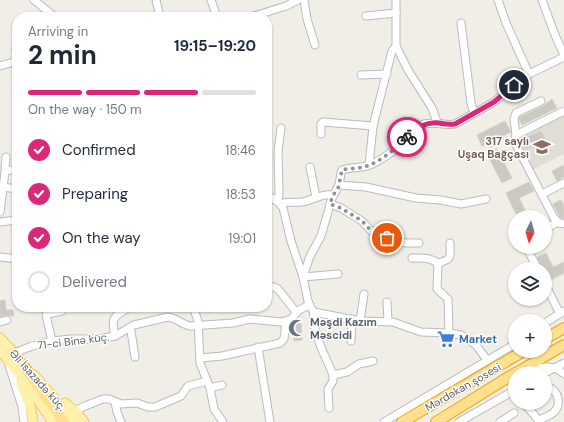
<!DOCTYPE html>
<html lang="en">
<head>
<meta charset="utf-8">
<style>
  :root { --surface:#fff; --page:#f2f2f3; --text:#1f2937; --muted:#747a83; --line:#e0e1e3; --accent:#db2777 }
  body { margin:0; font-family:"DM Sans",sans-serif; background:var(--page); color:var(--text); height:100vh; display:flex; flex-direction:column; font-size:15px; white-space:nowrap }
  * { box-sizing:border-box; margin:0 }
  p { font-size:13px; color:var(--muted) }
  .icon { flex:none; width:22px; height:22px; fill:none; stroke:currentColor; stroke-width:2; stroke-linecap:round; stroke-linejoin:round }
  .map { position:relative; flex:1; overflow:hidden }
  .panel { position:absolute; left:12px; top:12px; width:260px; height:300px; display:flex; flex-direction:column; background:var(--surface); border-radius:16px; box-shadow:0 1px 3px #0004 }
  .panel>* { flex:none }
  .needle { width:26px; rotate:185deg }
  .fabs { position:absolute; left:508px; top:210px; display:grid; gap:8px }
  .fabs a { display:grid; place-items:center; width:44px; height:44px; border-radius:50%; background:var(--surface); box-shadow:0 1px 3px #0004; font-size:20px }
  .pin { position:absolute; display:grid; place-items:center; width:34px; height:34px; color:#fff; margin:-17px; border:2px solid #fff; border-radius:50%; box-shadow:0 1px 4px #0007 }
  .courier { position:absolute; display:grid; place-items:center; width:40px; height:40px; margin:-20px; border:3px solid #db2777; border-radius:50%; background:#fff; color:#222; box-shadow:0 1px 5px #0007 }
  .headline em { font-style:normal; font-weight:700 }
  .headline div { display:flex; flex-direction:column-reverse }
  .headline { display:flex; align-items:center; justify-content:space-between; height:68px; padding:0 16px }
  h1 { font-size:26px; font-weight:700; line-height:30px }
  .bar { display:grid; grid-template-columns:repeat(4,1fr); gap:6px 4px; align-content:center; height:48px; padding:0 16px }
  .bar i { height:5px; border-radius:3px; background:var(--line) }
  .bar .current { background:var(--accent) }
  .bar p { grid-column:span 4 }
  ol { padding:0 16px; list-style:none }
  li { display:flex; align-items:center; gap:12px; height:44px }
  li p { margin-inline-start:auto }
  li .icon { padding:4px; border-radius:50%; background:var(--accent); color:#fff; stroke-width:4 }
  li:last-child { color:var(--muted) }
  li i { width:22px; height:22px; border:2px solid var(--line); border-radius:50% }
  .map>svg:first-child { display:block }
</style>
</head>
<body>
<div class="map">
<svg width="564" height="422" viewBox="0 0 564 422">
  <rect width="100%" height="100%" fill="#f0eee6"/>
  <polygon fill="#e0ddd4" points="564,114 564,154 532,170 517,141 520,135"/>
  <g fill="#cbc9c3" stroke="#d5d0c4">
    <polygon points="552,99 557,108 522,125 519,119 520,117 543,106"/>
    <polygon points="505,121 511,132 482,146 477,135"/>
    <polygon points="541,131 545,139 526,149 521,140"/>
    <polygon points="497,149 512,178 502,183 487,154"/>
    <polygon points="564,165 564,177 557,181 552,171"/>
    <polygon points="529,182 534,191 519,198 525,210 516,214 506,193"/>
    <polygon points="561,200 564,206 564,219 560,217 553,204"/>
    <polygon points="546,253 553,267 564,262 564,273 549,281 545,273 545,269 543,269 537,257"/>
    <polygon points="5,300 6,310 13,310 14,316 6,315 0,317 0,301"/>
    <polygon points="301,323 302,340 294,341 293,324"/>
  </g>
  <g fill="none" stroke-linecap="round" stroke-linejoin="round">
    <g stroke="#b8bcc0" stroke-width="9">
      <g id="minor">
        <polyline points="34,0 55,17"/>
        <polyline points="156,0 160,17"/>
        <polyline points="211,0 217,17"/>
        <polyline points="304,0 307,19 315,45"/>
        <polyline points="396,0 396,46 408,70 432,108 437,122"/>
        <polyline points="498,0 506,23 529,74"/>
        <polyline points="542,0 555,35 564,55"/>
        <polyline points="366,16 396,13"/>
        <polyline points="251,17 286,6 298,0"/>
        <polyline points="461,23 471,103 474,113"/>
        <polyline points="17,46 16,48 17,55"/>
        <polyline points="0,66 17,61"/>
        <polyline points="361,75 387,74"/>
        <polyline points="564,111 516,135 515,143 554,218 559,223 564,224"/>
        <polyline points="321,134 321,124 323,122 373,126"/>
        <polyline points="516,135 514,119 516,113 541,101"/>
        <polyline points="6,157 5,168 6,170"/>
        <polyline points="369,165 373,126 392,51 396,46"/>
        <polyline points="310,167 316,197"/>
        <polyline points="339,185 366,187 416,198 440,200 461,204 486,199"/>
        <polyline points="3,187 17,189"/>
        <polyline points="542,194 564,183"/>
        <polyline points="267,195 278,202 283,208 291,241 303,277 338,274"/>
        <polyline points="278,202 279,193 278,152 281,128"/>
        <path d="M 280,204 C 287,201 295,203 302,202 C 313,200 322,193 333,195"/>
        <polyline points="330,204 341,208 362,221 374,234 405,243 419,243"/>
        <polyline points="0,212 5,172 8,170 17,171"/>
        <polyline points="0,222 17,220"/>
        <polyline points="545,230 557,222"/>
        <polyline points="526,247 538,269"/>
        <polyline points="0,257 17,259"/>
        <path d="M 412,258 C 422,258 429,257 438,263 C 453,259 450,257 450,243"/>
        <polyline points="438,263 437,289 448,299 449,333"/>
        <polyline points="545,284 560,314"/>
        <polyline points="267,286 274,287 278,289 296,312"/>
        <polyline points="387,302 388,321"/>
        <polyline points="193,307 198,321 200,363 210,388 214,409 223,422"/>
        <path d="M 314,312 C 311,331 326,357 333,375 L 333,381 L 328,389 L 329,408"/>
        <polyline points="360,321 364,294"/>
        <polyline points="0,322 7,320"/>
        <polyline points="545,323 564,311"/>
        <polyline points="129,328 131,331 135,357"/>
        <path d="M 115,336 C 112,322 111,317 125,310"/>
        <polyline points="52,341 46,315 48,314 62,311"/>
        <polyline points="351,341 352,319"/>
        <polyline points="258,347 270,422"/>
        <path d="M 14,353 L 32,346 L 52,341 L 71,339 L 98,339 L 115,336 L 134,325 L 168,317 C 177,318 182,325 191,326 L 233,323 L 250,319 L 281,322 L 291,319 L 299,310 L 309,305"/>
        <polyline points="200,358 222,356 280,343 284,339 286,321"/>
        <path d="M 487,360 L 476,345 L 461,335 L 449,333 L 421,332 L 393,322 L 360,321 L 314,312 L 311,308 L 308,301 L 303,277 L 310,256 L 321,236 L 332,198 L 339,185 L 341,173 L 342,170 C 348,168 355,168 361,167 C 371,166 380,160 389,154 C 401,146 409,130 424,124 C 435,121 444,126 455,124 L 494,102 L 529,74 L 564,57"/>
        <polyline points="8,362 22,407 24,422"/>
        <path d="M 523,373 C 537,368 551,362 564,374"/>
        <polyline points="545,373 564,363"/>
        <polyline points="333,375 347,372 359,364 373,361"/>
        <polyline points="210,388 222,385"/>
        <polyline points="115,402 117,412 121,422"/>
        <polyline points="524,403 540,422"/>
        <polyline points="75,411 85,406 103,399 109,399 121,404 137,403 148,407 155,407 181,396 188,386 207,381"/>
        <path d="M 539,420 C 543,418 549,416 553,413 C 562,405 559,391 548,387 L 545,389"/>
        <polyline points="384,422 515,344"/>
        <polyline points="459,422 515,390"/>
        <polyline points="500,422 514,413"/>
      </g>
    </g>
    <g stroke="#f7c858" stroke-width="11">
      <g id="major">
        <polyline points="0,338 19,358"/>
        <polyline points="0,350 27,384 53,422"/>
        <polyline points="34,375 75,422"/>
        <polyline points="21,384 30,405 33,422"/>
        <polyline points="65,403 75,411 84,422"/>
      </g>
    </g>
    <g stroke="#f6a500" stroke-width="12">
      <g id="highway">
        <polyline points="545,339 564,328"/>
        <polyline points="14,353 64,422"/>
        <polyline points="516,373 564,345"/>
        <polyline points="402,422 524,351"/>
        <polyline points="436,422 515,373"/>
      </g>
    </g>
    <use href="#minor" stroke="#fff" stroke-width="7"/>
    <use href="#major" stroke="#fff0ac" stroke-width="9"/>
    <use href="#highway" stroke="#ffe08e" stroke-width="10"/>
  </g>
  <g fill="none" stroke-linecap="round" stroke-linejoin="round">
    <path stroke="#909393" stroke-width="4" stroke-dasharray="0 7.2" d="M 387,238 L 374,234 L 362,221 L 341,208 L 330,204 L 333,195 L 338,189 L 342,170 C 349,168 357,169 364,167 C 381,162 395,149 407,137"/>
    <path stroke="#db2777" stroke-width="5" d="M 407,137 C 416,128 426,121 439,123 C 444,124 449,125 455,124 L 494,102 L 514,85"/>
  </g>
  <defs>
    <g id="school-bare" transform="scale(1.38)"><path d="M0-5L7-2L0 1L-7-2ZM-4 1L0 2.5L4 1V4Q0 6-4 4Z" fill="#8d6e63" stroke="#fff" stroke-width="2.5" paint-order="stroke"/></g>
    <g id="mosque-bare" transform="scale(1.38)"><path d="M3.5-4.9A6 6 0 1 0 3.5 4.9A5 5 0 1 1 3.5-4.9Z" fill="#6b7280" stroke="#fff" stroke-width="2.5" paint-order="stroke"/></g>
    <g id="supermarket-bare" transform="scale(1.38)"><path d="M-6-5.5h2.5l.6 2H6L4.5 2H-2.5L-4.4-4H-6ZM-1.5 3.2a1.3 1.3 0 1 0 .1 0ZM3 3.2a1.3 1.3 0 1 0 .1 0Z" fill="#3f7fe0" stroke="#fff" stroke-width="2.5" paint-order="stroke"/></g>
  </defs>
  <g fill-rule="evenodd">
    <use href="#school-bare" x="542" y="147"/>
    <use href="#mosque-bare" x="297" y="328"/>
    <use href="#supermarket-bare" x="446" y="339"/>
  </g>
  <g text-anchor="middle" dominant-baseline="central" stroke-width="3" stroke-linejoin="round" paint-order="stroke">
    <g font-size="11" font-weight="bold" fill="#785e54" stroke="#fff" text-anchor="end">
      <text x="529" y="141">317 saylı<tspan x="529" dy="13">Uşaq Bağçası</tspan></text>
    </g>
    <g font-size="11" font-weight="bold" fill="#5b616d" stroke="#fff" text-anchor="start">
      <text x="310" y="322">Məşdi Kazım<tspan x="310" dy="13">Məscidi</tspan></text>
    </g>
    <g font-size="11" font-weight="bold" fill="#366cbe" stroke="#fff" text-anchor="start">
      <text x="459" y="339">Market</text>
    </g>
    <g font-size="11" fill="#5d6267" stroke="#fff">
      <text transform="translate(73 341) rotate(-7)">71-ci Binə küç.</text>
      <text transform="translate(38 380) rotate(48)">Əli İsazadə küç.</text>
      <text transform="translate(463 387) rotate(-30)">Mərdəkan şosesi</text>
    </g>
  </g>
</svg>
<div class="fabs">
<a><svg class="needle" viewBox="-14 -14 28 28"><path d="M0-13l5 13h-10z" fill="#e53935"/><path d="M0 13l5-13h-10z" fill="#747a83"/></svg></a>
<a><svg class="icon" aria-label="layers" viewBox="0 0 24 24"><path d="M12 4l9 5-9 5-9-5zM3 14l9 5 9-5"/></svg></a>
<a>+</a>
<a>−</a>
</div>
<div class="pin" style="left:387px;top:238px;background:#ea580c"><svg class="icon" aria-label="bag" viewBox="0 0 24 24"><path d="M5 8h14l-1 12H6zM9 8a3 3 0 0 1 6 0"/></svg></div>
<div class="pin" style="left:514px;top:85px;background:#1f2937"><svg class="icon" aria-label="home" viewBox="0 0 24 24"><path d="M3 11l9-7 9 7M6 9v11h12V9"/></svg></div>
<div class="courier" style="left:407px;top:137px"><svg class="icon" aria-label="bike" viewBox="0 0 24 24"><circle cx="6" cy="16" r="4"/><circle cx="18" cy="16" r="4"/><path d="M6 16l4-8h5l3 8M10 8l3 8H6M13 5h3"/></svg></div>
<section class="panel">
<div class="headline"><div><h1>2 min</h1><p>Arriving in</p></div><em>19:15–19:20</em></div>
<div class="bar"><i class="current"></i><i class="current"></i><i class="current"></i><i></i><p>On the way · 150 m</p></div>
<ol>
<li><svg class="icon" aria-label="check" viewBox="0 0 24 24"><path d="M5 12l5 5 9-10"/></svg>Confirmed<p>18:46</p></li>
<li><svg class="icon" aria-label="check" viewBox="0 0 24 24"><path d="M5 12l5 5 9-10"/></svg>Preparing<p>18:53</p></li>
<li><svg class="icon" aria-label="check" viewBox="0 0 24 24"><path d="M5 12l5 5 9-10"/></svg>On the way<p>19:01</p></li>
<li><i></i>Delivered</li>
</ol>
</section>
</div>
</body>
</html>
